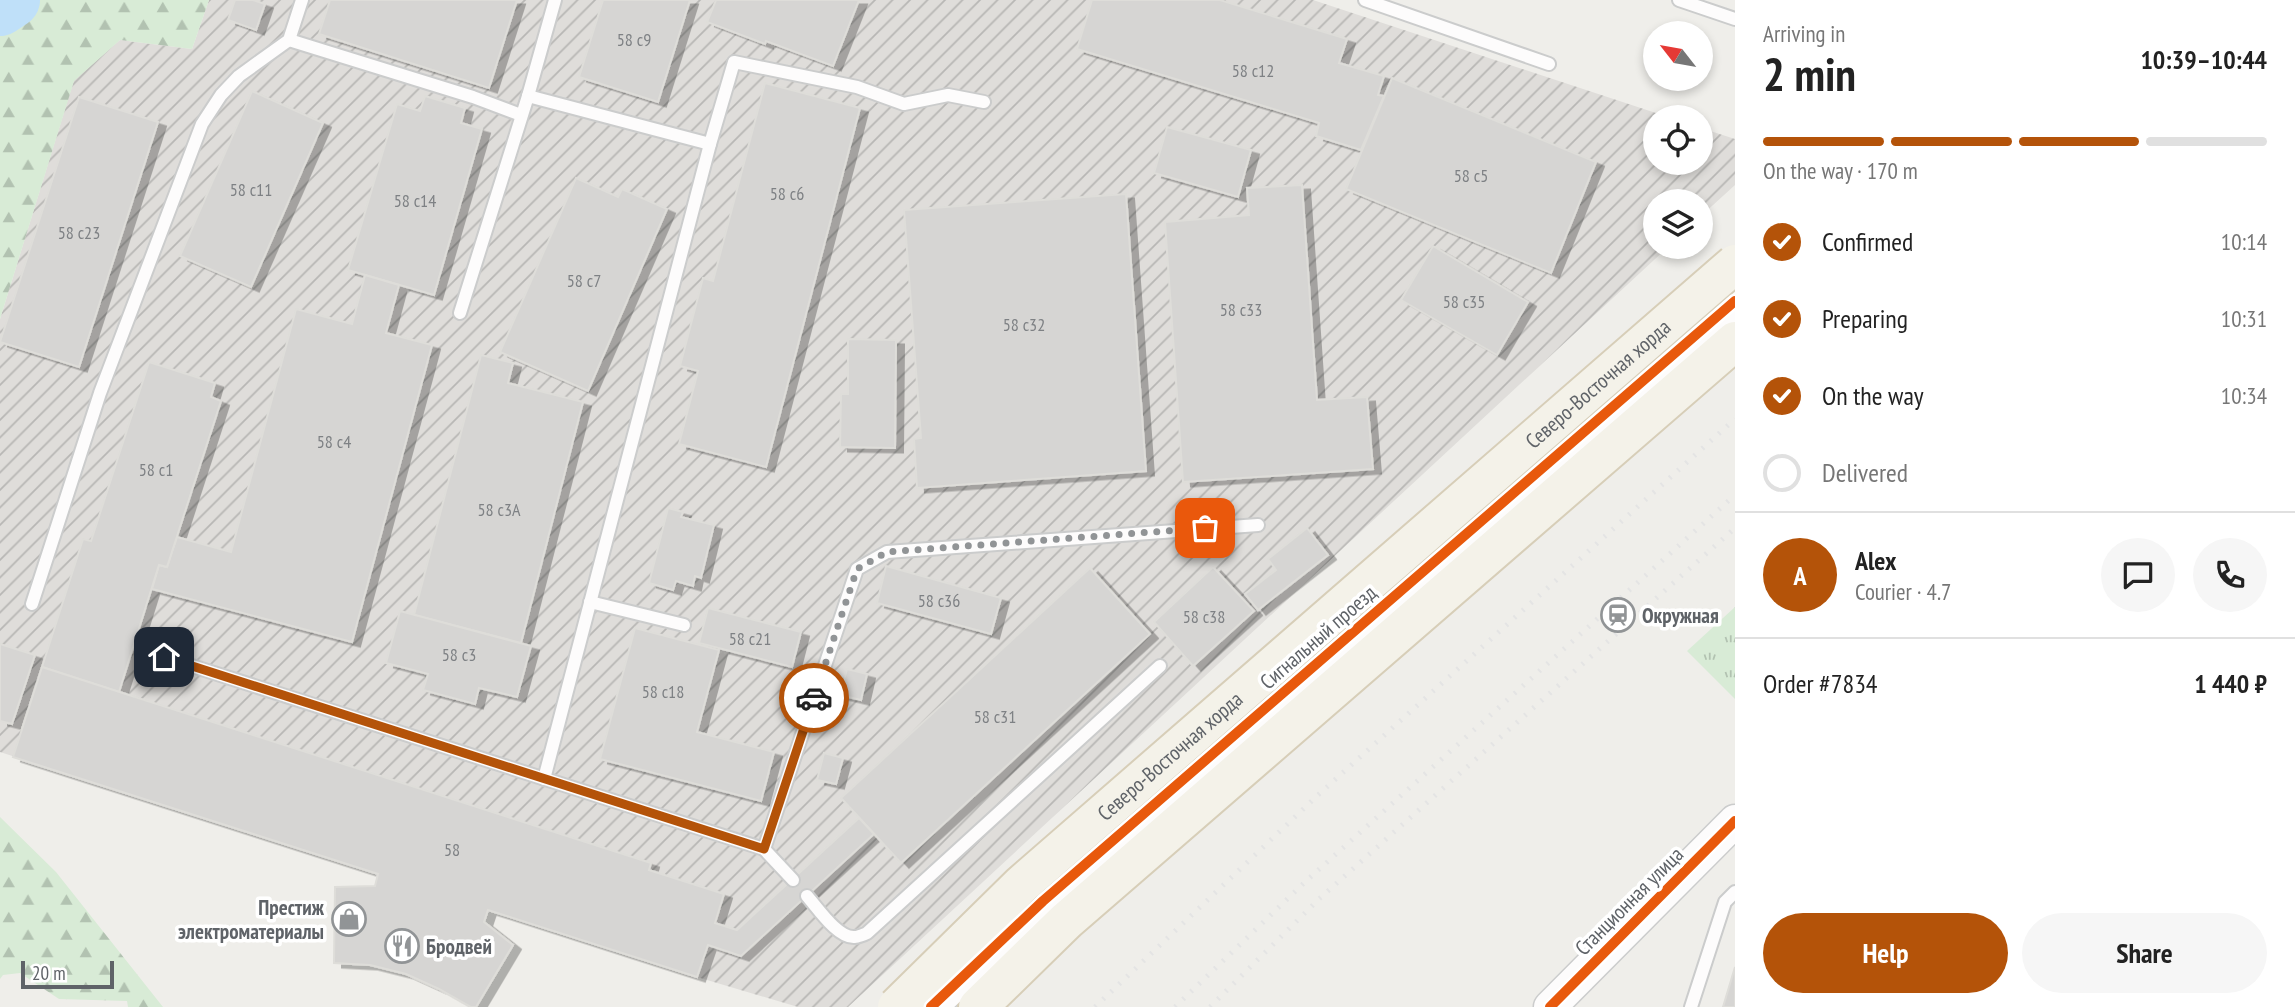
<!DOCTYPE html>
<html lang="en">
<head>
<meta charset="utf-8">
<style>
  :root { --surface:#fff; --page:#f6f6f6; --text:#222; --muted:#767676; --line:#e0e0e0; --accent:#b45309 }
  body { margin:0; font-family:"PT Sans Narrow",sans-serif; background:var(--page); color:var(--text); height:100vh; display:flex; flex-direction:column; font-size:26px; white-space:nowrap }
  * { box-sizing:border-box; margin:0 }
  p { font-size:23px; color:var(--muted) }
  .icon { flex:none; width:38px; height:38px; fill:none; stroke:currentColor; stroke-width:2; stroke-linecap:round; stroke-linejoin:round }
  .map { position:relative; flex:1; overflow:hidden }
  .side { display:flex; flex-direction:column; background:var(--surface); width:560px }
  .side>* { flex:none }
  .needle { width:46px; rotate:301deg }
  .tools { position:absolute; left:1643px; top:21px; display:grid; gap:14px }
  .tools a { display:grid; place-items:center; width:70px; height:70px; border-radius:50%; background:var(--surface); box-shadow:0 4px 10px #0003; font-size:35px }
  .scale { position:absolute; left:21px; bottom:18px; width:93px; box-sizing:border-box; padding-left:7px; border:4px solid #5f6368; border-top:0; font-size:19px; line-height:24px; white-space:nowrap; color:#5f6368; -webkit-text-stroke:5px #fff; paint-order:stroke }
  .pin { position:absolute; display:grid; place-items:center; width:60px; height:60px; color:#fff; margin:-30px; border-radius:14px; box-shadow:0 4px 10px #0006 }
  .courier { position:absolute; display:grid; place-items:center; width:70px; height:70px; margin:-35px; border:5px solid #b45309; border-radius:50%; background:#fff; color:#222; box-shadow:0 2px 9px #0007 }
  .overview em { font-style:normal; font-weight:700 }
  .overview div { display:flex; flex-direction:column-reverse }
  .overview { display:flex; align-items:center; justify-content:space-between; height:119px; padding:0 28px }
  h1 { font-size:46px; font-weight:700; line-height:52px }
  .bar { display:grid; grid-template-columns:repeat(4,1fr); gap:10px 7px; align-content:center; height:84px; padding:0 28px }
  .bar i { height:9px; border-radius:5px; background:var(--line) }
  .bar .selected { background:var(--accent) }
  .bar p { grid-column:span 4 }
  .line { display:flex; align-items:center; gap:18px; padding:0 28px; border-top:2px solid var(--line) }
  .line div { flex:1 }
  .round { display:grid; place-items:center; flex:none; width:74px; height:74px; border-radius:37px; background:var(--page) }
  ol { padding:0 28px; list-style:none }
  li { display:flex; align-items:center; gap:21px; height:77px }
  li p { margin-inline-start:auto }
  li .icon { padding:7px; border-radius:50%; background:var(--accent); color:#fff; stroke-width:4 }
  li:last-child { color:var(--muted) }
  li i { width:38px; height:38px; border:4px solid var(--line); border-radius:50% }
  .button { display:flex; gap:14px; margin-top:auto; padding:14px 28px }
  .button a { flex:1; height:80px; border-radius:42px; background:var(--accent); color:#fff; font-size:28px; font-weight:700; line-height:80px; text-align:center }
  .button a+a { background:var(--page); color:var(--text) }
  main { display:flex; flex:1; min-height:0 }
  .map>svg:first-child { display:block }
</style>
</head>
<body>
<main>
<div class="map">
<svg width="1735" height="1007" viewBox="0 0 1735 1007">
  <defs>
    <pattern id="industrial-furrows" width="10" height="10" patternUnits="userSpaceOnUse" patternTransform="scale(1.75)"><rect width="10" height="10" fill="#dfddda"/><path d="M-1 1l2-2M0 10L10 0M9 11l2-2" fill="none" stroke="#b8b7b5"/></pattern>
    <pattern id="grass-tufts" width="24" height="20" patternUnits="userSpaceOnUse" patternTransform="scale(1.75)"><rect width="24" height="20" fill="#d8ebd6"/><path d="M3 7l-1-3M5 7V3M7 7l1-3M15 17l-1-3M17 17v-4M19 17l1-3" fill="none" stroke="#b2c2b1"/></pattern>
    <pattern id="forest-firs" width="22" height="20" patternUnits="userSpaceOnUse" patternTransform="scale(1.75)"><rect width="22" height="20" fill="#d8ebd6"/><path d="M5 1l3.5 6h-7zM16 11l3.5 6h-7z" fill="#b2c2b1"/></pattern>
    <filter id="shadow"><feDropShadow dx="8" dy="4.5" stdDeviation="0" flood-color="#0004"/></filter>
  </defs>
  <rect width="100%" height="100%" fill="#efeeea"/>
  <polygon fill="url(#industrial-furrows)" points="209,0 1313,0 1668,117 1656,117 1656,163 1701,163 1701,128 1735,139 1735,185 1701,216 1701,201 1656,201 1656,247 1668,247 848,1007 798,1007 697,977 488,910 484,922 513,945 476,1007 471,1007 439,989 406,974 370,965 334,963 335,887 375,886 378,874 0,752 0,319 74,80 120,40 192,49"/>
  <polygon fill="url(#grass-tufts)" points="1735,607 1735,699 1687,651"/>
  <g fill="url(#forest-firs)">
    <polygon points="0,0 209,0 192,49 120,40 74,81 0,319"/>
    <polygon points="0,817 56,872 163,1007 128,1007 127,1001 59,999 20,973 3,975 0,979"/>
  </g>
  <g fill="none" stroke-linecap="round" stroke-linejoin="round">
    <polyline stroke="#bfe0f9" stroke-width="56" points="0,8 12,0"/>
  </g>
  <g fill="#d6d5d3" stroke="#deddd9" stroke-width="2" filter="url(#shadow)">
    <polygon points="235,0 253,0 265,4 256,30 228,20"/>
    <polygon points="330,0 517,0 489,88 319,34"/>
    <polygon points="603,0 690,0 658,102 579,77"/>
    <polygon points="716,0 859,0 833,66 766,41 765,44 707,22"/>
    <polygon points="1092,0 1220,0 1347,39 1339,63 1384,76 1378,95 1384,96 1361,150 1316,136 1319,123 1077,49"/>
    <polygon points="1392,78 1596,162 1551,273 1346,189"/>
    <polygon points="765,83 860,108 766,467 679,444 698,371 680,366 703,278 713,281"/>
    <polygon points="252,91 323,123 251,287 180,256"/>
    <polygon points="425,96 465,108 461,123 482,129 434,295 348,270 397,104 420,111"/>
    <polygon points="79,97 158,122 79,367 0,342"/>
    <polygon points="1167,127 1251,150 1238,197 1154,173"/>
    <polygon points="576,178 618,197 622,189 667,209 588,391 500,352"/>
    <polygon points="1302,185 1317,400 1367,397 1373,469 1183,482 1165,222 1249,215 1247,188"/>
    <polygon points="1126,194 1146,471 917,488 914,439 921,438 904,210"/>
    <polygon points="1433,246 1528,302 1497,355 1401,300"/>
    <polygon points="365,275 399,285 386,333 432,345 352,642 152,589 159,565 167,567 177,537 231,552 296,309 352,324"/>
    <polygon points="848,339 896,340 895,448 840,447 841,394 848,394"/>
    <polygon points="481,355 513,363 508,383 583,402 521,643 414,615"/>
    <polygon points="149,362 215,383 211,397 221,401 167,567 159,565 119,692 42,667 83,539 91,541"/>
    <polygon points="668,508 683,512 681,517 714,525 701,578 695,576 693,586 676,581 673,590 649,583"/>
    <polygon points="1307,528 1328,555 1258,610 1245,594 1276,570 1268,559"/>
    <polygon points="886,566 1001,598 991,634 877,603"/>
    <polygon points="1213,567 1254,611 1193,666 1154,622"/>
    <polygon points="1090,568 1150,634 901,863 841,798"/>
    <polygon points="708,608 801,632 792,667 699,643"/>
    <polygon points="400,611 531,646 517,697 479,688 475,704 423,690 428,674 386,663"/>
    <polygon points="635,628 719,650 697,732 774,752 761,801 600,759"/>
    <polygon points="0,644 35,655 12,724 0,721"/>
    <polygon points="42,667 651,863 649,870 724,894 715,923 737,930 859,818 874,834 741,956 708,945 697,977 488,910 484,922 513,945 476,1007 471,1007 439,989 406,974 370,965 334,963 335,887 375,886 378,874 13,757"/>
    <polygon points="847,669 867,674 861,700 840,695"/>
    <polygon points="824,753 843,758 836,784 817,780"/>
    <polygon points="1735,967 1735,1007 1723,1007"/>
  </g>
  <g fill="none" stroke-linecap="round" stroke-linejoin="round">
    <g stroke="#cbcccc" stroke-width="16">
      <g id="service">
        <polyline points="1365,0 1549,64"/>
        <polyline points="1679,0 1735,19"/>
        <polyline points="289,40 473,97 521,115"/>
        <polyline points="528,96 710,144 544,779"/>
        <polyline points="710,144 734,62 857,87 904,104 948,95 984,102"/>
        <polyline points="460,313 528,96 555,0"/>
        <polyline points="590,602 684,625"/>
        <polyline points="32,604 100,393 202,124 221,95 239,76 289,40 302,0"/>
        <polyline points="164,657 764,849 857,569 887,552 1258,525"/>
        <polyline points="764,849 793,880"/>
        <path d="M 807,896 C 817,907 838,939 855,937 C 857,937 866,934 867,933 L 1160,666"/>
        <polyline points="1691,1007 1725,902 1735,892"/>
      </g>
    </g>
    <g stroke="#cbcccc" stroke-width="35">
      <g id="tertiary">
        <polyline points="931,1007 1043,901 1735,301"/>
        <polyline points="1550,1007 1735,821"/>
      </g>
    </g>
    <g stroke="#d7ceb8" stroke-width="42">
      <polyline id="primary" points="978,1007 1066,921 1735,341"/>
    </g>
    <use href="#service" stroke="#fdfcfc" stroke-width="12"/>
    <use href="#tertiary" stroke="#fdfcfc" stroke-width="32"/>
    <use href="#primary" stroke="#f4f2e9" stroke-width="38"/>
    <g stroke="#e4e4e4" stroke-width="5" stroke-dasharray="2 9" stroke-linecap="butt">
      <polyline points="1095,1007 1318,795 1735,419"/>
      <polyline points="1175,1007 1305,882 1735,495"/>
      <polyline points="1210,1007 1319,899 1735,528"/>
    </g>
    <g stroke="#d7ceb8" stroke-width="42" stroke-linecap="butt">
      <g id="primary-bridge">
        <path id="s1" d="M 897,1007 L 1022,884 L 1735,264"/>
      </g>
    </g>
    <use href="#primary-bridge" stroke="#f4f2e9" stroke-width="38"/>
    <g stroke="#fff" stroke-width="15">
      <g id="cycleway">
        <polyline points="931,1007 1043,901 1735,301"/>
        <polyline points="1550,1007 1735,821"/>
      </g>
    </g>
    <use href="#cycleway" stroke="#e8590c" stroke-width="10"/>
  </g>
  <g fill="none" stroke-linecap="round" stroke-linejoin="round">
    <polyline stroke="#919496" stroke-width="7" stroke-dasharray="0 12.6" points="814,698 857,569 887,552 1205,528"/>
    <polyline stroke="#b45309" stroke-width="9" points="164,657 764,849 814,698"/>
  </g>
  <defs>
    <g id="station-ring" transform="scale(1.75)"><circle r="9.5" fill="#fff" stroke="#919496" stroke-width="1.5"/><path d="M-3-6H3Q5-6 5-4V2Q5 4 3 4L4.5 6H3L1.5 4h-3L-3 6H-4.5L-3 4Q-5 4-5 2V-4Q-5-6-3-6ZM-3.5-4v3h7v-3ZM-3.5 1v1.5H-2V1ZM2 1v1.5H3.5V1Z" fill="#919496"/></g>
    <g id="shop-ring" transform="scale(1.75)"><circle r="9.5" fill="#fff" stroke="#919496" stroke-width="1.5"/><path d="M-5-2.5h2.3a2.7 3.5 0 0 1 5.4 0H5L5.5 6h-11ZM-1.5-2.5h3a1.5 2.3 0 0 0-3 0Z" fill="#919496"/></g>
    <g id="restaurant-ring" transform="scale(1.75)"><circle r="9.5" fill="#fff" stroke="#919496" stroke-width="1.5"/><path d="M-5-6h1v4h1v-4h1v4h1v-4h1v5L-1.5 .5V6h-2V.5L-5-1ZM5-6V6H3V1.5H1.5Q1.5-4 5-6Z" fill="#919496"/></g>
  </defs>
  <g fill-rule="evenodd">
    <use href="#station-ring" x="1618" y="615"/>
    <use href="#shop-ring" x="349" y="919"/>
    <use href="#restaurant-ring" x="402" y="946"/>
  </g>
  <g text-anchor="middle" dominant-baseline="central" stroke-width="7" stroke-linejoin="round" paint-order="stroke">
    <g font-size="18" fill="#7e8184">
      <text x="634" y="39">58 с9</text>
      <text x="1253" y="70">58 с12</text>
      <text x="1471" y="175">58 с5</text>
      <text x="251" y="189">58 с11</text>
      <text x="787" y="193">58 с6</text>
      <text x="415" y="200">58 с14</text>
      <text x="79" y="232">58 с23</text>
      <text x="584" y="280">58 с7</text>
      <text x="1464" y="301">58 с35</text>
      <text x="1241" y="309">58 с33</text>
      <text x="1024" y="324">58 с32</text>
      <text x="334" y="441">58 с4</text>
      <text x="156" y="469">58 с1</text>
      <text x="499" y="509">58 с3А</text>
      <text x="939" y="600">58 с36</text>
      <text x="1204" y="616">58 с38</text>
      <text x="750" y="638">58 с21</text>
      <text x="459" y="654">58 с3</text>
      <text x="663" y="691">58 с18</text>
      <text x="995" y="716">58 с31</text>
      <text x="452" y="849">58</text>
    </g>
    <g font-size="21" fill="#5f6368" stroke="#fff">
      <text stroke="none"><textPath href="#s1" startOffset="938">Северо-Восточная хорда</textPath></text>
      <text transform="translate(1318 637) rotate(-41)">Сигнальный проезд</text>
      <text stroke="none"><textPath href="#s1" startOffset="371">Северо-Восточная хорда</textPath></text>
      <text transform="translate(1629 901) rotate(-45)">Станционная улица</text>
    </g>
    <g font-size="21" font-weight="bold" fill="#5f6368" stroke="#fff" text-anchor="start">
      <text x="1642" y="615">Окружная</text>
      <text x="324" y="907" text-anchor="end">Престиж<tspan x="324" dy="24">электроматериалы</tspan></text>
      <text x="426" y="946">Бродвей</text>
    </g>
  </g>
</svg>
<div class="tools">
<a><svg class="needle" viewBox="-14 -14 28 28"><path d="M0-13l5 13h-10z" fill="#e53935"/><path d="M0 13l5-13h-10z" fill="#767676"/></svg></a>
<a><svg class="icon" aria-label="locate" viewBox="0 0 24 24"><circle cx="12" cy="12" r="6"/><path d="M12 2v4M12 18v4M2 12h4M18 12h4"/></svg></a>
<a><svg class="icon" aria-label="layers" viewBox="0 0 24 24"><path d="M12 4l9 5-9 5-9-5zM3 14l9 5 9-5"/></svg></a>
</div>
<div class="scale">20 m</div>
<div class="pin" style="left:1205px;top:528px;background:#ea580c"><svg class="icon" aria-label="bag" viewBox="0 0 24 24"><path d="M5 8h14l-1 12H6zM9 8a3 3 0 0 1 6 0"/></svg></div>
<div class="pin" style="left:164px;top:657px;background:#1f2937"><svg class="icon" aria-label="home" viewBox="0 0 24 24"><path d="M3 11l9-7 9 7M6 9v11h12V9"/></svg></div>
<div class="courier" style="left:814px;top:698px"><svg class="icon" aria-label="car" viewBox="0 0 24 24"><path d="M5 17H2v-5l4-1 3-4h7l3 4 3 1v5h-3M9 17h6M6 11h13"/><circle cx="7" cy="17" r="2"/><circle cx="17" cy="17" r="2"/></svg></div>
</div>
<section class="side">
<div class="overview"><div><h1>2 min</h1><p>Arriving in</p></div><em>10:39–10:44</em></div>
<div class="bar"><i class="selected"></i><i class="selected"></i><i class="selected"></i><i></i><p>On the way · 170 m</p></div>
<ol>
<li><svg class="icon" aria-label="check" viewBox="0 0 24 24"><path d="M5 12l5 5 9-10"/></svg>Confirmed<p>10:14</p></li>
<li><svg class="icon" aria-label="check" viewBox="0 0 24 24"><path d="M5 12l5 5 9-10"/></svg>Preparing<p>10:31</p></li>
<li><svg class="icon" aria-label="check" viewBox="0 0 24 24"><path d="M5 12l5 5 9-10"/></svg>On the way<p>10:34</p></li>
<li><i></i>Delivered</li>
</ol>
<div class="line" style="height:126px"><b class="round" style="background:var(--accent);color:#fff">A</b><div><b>Alex</b><p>Courier · 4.7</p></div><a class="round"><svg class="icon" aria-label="chat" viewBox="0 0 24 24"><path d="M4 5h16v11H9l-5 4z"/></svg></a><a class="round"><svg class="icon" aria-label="phone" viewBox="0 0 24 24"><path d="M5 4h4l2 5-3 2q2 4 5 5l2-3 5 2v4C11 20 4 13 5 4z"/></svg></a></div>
<div class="line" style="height:91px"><div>Order #7834</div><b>1 440 ₽</b></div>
<div class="button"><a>Help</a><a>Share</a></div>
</section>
</main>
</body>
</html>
